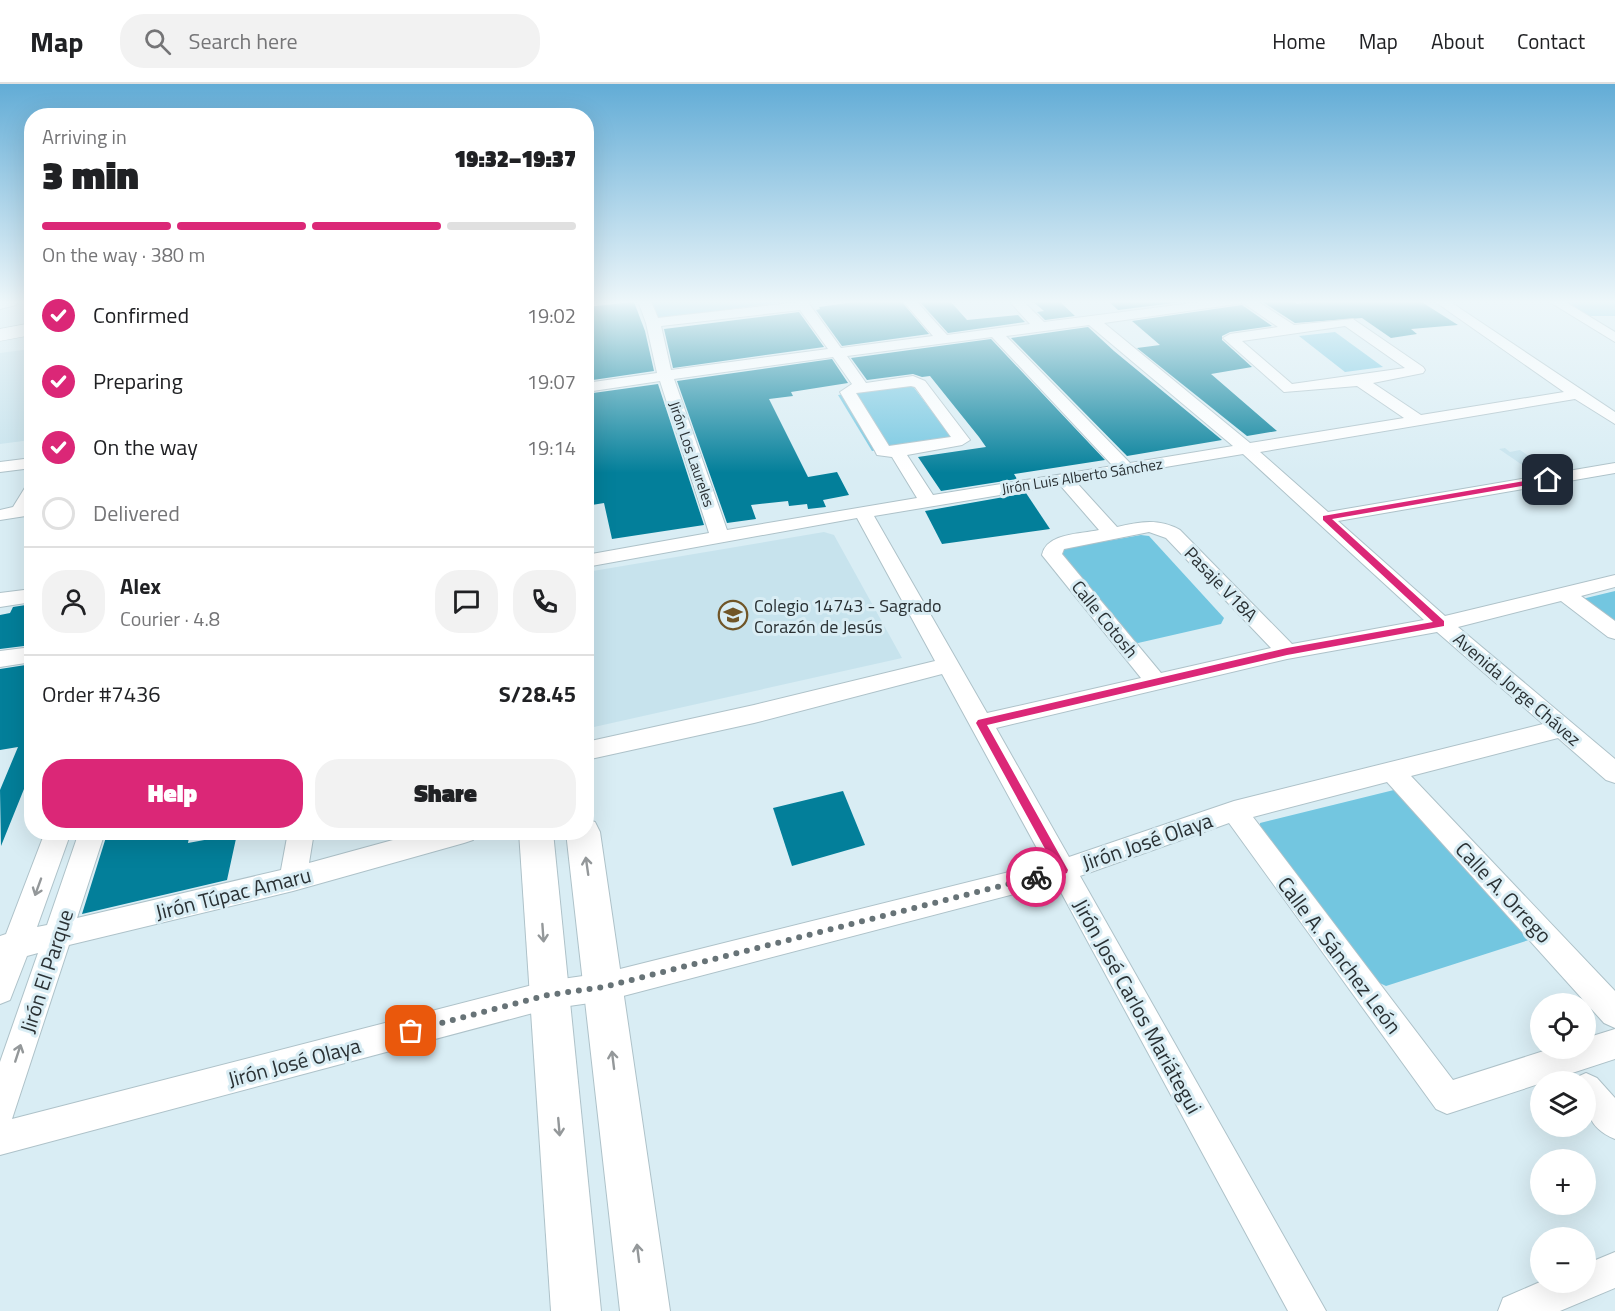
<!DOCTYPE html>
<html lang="en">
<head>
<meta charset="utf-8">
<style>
  :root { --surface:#fff; --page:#f2f2f2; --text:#202124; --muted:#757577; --line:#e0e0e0; --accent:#db2777 }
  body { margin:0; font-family:"Titillium Web",sans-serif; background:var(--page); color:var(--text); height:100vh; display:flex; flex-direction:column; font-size:22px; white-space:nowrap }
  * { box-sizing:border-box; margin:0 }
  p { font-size:20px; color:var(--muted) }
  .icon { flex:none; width:33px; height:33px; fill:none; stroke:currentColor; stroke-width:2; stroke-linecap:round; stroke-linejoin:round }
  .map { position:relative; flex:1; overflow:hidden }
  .panel { position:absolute; left:24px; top:24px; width:570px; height:732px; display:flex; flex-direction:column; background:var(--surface); border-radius:24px; box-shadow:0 6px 24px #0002 }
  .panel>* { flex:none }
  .tools { position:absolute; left:1530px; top:909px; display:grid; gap:12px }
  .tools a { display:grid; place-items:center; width:66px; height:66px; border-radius:50%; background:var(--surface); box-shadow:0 6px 24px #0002; font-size:30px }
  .pin { position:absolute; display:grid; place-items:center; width:51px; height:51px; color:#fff; margin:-26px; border-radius:12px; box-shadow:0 3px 9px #0006 }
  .courier { position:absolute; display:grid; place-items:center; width:60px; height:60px; margin:-30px; border:4px solid #db2777; border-radius:50%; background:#fff; color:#222; box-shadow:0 2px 8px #0007 }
  .overview em { font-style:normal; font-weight:800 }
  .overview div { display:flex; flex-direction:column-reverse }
  .overview { display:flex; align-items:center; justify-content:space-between; height:102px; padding:0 18px }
  h1 { font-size:39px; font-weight:800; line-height:45px }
  .bar { display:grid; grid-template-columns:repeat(4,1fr); gap:9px 6px; align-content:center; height:72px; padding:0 18px }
  .bar i { height:8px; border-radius:4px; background:var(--line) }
  .bar .selected { background:var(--accent) }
  .bar p { grid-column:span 4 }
  .line { display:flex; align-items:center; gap:15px; padding:0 18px; border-top:2px solid var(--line) }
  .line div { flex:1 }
  .round { display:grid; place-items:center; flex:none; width:63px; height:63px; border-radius:24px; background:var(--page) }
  ol { padding:0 18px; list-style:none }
  li { display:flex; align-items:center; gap:18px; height:66px }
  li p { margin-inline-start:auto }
  li .icon { padding:6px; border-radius:50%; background:var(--accent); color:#fff; stroke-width:4 }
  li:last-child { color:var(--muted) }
  li i { width:33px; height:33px; border:3px solid var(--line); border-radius:50% }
  .button { display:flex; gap:12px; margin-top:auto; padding:12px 18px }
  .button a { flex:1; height:69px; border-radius:24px; background:var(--accent); color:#fff; font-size:24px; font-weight:800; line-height:69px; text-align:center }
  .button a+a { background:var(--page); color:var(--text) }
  header { display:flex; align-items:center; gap:36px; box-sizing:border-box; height:84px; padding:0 30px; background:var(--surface); border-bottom:2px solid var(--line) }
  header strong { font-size:28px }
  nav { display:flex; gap:33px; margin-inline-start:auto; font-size:21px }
  .search { width:420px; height:54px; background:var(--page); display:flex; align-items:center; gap:15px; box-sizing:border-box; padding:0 21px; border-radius:24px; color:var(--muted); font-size:22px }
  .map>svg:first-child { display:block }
</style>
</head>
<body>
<header>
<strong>Map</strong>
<div class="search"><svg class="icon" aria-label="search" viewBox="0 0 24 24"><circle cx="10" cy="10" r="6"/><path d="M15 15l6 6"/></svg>Search here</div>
<nav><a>Home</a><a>Map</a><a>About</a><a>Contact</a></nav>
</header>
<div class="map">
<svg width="1615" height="1227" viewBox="0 0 1615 1227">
  <rect width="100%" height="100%" fill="#d9edf4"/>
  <g fill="#c7e3ed">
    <polygon points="31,265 31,356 0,360 0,269"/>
    <polygon points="1505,364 1510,368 1520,366 1553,388 1537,391 1499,365"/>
    <polygon points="824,448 834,451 902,574 594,643 586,589 587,488"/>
  </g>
  <g fill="#73c6e0">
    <polygon points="645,217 780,217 781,218 660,235 654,234"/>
    <polygon points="1560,217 1615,217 1615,232 1585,232"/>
    <polygon points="1335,248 1383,283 1345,288 1299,252"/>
    <polygon points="912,301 952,354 872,367 838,311"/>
    <polygon points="1141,451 1149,452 1224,534 1221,540 1138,559 1131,557 1059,469 1061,465"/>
    <polygon points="1615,507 1615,546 1582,515"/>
    <polygon points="1398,705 1532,855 1386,902 1367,893 1260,749 1260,739"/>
  </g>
  <g fill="#037f9a">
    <polygon points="861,217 901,217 929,250 842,262 816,226 820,225 819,223"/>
    <polygon points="919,217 950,217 967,236 1018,231 1025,238 948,249"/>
    <polygon points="1032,217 1059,217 1075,232 1045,236 1037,228 1044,227"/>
    <polygon points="1108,217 1189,217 1118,226"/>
    <polygon points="1261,217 1294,217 1297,220 1319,217 1420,217 1458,241 1411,245 1417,250 1391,254 1362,234 1295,239"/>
    <polygon points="634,218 645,247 654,287 586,297 586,223"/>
    <polygon points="1242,221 1272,242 1230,248 1222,252 1222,256 1252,283 1211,290 1277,347 1247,352 1137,264 1160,261 1132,237"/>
    <polygon points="799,228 824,263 673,284 664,245"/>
    <polygon points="1088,243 1114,267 1222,356 1127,372 1011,254"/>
    <polygon points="991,255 1105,376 1014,390 1017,395 941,407 918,373 986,363 979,353 930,292 922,293 913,290 867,296 851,274"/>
    <polygon points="832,275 848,299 791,308 793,312 769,315 808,393 837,388 849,411 823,416 826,423 808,425 807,420 789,422 788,417 751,421 756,435 727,439 677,297"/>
    <polygon points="658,300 704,441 612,455 604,419 586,422 586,310"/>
    <polygon points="1026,409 1050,445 942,460 925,427"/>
    <polygon points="32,520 32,561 0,565 0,531 10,529 13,523"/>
    <polygon points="32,580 32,703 24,705 1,762 0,706 18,663 0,666 0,585"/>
    <polygon points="843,707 865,761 792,782 773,724"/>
    <polygon points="112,748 190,748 188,759 237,750 227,796 82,830 107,750"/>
  </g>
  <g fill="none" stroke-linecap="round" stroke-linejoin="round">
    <g stroke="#aec2c9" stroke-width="2">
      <g id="minor">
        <path d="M 638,217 L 651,217 L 658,234 L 807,217 L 841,264 L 933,252 L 903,217 L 916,217 L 947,251 L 1030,240 L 1009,217 L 1023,217 L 1044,238 L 1208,217 L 1257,217 L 1294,241 L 1353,235 L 1423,283 L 1425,286 L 1423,289 L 1373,299 L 1421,331 L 1564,308 L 1434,217 L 1449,217 L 1615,328 L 1615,340 L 1575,315 L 1260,368 L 1328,428 L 1615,379 L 1615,389 L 1338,437 L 1445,532 L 1615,491 L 1615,503 L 1581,512 L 1615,537 L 1615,555 L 1608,553 L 1561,517 L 1458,543 L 1615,675 L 1615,699 L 1606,696 L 1558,654 L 1411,692 L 1615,907 L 1615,944 L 1604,939 L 1387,698 L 1253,733 L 1453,996 L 1553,964 L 1586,964 L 1586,954 L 1615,945 L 1615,975 L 1447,1030 L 1436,1025 L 1229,739 L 1080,792 L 1326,1227 L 1288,1227 L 1056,799 L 604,917 L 548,925 L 0,1071 L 0,978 L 38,869 L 27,872 L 10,916 L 0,920 L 0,852 L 6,850 L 45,748 L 71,748 L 37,843 L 47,841 L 79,748 L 105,748 L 77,834 L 281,786 L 288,748 L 314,748 L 309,779 L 422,748 L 477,748 L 473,756 L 464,759 L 293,807 L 69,861 L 12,1035 L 548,897 L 604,889 L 1045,779 L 942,590 L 754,639 L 586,676 L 586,658 L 754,621 L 935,577 L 857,434 L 586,483 L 586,471 L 709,449 L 660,297 L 586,308 L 586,299 L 657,289 L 646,239 ZM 1243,219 L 1278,243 L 1230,250 L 1223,254 L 1284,308 L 1357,302 L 1404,334 L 1250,359 L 1104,239 ZM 800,226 L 828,265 L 671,286 L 661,242 ZM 1089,241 L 1233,362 L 1130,379 L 1006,252 ZM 1345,242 L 1405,284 L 1292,300 L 1242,257 ZM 992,253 L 1113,382 L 933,411 L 907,371 L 962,361 L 970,356 L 925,297 L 913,292 L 866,299 L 847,272 ZM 833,273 L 852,300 L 840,308 L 875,367 L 877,371 L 892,373 L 917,414 L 727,446 L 674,295 ZM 911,302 L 915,303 L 951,353 L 889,362 L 856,309 ZM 1243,370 L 1424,536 L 1292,560 L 1180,446 C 1158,434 1140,438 1117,443 L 1076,398 ZM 1060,401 L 1099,446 C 1081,450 1046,449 1042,471 L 1141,594 L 987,629 L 874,432 ZM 1149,448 L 1166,454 L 1271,564 L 1161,589 L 1062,470 L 1064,465 ZM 1437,548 L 1543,640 L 1234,717 L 1069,773 L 996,644 L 1287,575 Z"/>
        <polygon points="1548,217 1564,217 1615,248 1615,258"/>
        <polygon points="32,374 32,384 0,388 0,378"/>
        <polygon points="32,401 32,431 0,436 0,426 13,423 26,402"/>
        <polygon points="32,505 32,518 0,523 0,509"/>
        <polygon points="32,563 32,578 0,583 0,567"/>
        <path d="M 1586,989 L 1597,994 L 1615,1014 L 1615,1055 C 1586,1043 1586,1025 1586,998 L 1573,998 L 1575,994 Z"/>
        <polygon points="1615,1168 1615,1204 1560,1227 1498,1227 1503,1214 1540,1198 1586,1198 1586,1180"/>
      </g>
    </g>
    <g stroke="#aec2c9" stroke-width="2">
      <g id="major">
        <polygon points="0,217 19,217 16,221 0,225"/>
        <polygon points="586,735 595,738 600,748 670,1227 620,1227 566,748 586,748"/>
        <polygon points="519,748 553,748 601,1227 551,1227"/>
      </g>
    </g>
    <g stroke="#aec2c9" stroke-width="1">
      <polygon id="highway" points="32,239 32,251 0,257 0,245"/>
    </g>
    <use href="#minor" fill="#fff" fill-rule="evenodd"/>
    <use href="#major" fill="#fff" fill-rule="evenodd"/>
    <use href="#highway" fill="#fff" fill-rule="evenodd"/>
  </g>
  <defs><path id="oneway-shaft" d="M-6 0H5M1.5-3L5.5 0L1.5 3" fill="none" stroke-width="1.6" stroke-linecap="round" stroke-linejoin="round" transform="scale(1.5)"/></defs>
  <g stroke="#94989a">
    <use href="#oneway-shaft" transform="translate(587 782) rotate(-98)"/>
    <use href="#oneway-shaft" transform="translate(38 803) rotate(110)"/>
    <use href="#oneway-shaft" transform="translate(543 849) rotate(86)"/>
    <use href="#oneway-shaft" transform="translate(18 969) rotate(-72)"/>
    <use href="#oneway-shaft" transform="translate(613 976) rotate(-97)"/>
    <use href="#oneway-shaft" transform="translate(559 1043) rotate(85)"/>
    <use href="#oneway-shaft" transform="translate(638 1169) rotate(-97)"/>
  </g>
  <linearGradient id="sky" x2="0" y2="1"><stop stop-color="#62acd6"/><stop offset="0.56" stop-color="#eef7fa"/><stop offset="1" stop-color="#eef7fa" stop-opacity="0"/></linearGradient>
  <rect width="1615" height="389" fill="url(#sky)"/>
  <polygon fill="#db2777" points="1548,393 1551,397 1332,435 1444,537 1444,542 1287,571 987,641 1068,786 1067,789 1036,798 1031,796 1031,789 1055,783 976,639 978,636 1287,564 1433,538 1323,436 1323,432"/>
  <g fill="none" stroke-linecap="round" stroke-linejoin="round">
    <polyline stroke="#677377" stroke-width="6" stroke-dasharray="0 10.8" points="411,947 548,911 604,903 1036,793"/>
  </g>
  <defs>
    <g id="school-ring" transform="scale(1.5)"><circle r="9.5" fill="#d9edf4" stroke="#705527" stroke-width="1.5"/><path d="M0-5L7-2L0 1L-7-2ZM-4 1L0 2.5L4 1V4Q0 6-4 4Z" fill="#705527"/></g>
  </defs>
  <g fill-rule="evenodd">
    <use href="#school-ring" x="733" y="531"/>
  </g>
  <g text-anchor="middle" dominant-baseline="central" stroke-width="6" stroke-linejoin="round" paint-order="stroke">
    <g font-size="15" fill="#2a3134" stroke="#d9edf4">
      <text transform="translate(692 370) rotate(71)">Jirón Los Laureles</text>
      <text transform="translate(1082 392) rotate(-9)">Jirón Luis Alberto Sánchez</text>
    </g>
    <g font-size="18" fill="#2a3134" stroke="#d9edf4">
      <text transform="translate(1221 500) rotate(46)">Pasaje V18A</text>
      <text transform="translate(1105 535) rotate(51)">Calle Cotosh</text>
      <text transform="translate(1517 605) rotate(41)">Avenida Jorge Chávez</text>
    </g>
    <g font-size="18" fill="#2a3134" stroke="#d9edf4" text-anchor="start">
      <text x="754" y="521">Colegio 14743 - Sagrado<tspan x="754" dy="21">Corazón de Jesús</tspan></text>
    </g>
    <g font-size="21" fill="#2a3134" stroke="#d9edf4">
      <text transform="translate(1147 757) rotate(-19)">Jirón José Olaya</text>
      <text transform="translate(1504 808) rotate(47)">Calle A. Orrego</text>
      <text transform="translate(233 809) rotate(-14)">Jirón Túpac Amaru</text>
      <text transform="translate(1340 871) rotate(53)">Calle A. Sánchez León</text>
      <text transform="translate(46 887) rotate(-72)">Jirón El Parque</text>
      <text transform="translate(1138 922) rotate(61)">Jirón José Carlos Mariátegui</text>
      <text transform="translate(294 978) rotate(-15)">Jirón José Olaya</text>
    </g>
  </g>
</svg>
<div class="tools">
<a><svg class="icon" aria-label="locate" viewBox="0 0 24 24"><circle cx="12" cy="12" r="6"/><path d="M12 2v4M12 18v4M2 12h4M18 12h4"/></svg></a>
<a><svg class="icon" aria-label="layers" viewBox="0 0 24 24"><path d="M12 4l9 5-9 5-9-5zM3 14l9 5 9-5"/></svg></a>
<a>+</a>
<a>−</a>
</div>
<div class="pin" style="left:411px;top:947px;background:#ea580c"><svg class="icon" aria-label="bag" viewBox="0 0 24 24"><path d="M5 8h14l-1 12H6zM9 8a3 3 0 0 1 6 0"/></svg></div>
<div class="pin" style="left:1548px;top:396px;background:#1f2937"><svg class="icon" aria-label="home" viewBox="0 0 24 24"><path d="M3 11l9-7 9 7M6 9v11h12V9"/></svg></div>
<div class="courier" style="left:1036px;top:793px"><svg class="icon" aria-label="bike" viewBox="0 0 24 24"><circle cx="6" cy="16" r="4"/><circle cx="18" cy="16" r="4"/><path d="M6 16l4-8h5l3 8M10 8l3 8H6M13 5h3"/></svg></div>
<section class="panel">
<div class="overview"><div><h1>3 min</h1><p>Arriving in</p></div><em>19:32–19:37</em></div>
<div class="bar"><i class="selected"></i><i class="selected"></i><i class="selected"></i><i></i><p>On the way · 380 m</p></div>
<ol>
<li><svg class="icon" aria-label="check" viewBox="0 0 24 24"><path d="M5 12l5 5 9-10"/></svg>Confirmed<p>19:02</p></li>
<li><svg class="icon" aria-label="check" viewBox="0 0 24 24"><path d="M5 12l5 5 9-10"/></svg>Preparing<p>19:07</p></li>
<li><svg class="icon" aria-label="check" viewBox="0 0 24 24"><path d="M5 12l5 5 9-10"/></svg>On the way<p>19:14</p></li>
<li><i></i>Delivered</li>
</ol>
<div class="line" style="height:108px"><a class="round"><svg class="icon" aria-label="person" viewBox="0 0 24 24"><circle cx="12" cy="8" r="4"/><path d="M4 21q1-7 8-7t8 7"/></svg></a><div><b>Alex</b><p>Courier · 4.8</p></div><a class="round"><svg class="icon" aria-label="chat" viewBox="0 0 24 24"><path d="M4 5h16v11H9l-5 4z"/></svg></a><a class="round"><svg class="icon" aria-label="phone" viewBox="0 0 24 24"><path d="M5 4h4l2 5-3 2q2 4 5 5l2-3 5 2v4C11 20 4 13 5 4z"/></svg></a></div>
<div class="line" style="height:78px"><div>Order #7436</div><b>S/28.45</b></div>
<div class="button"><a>Help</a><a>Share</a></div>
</section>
</div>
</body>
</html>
